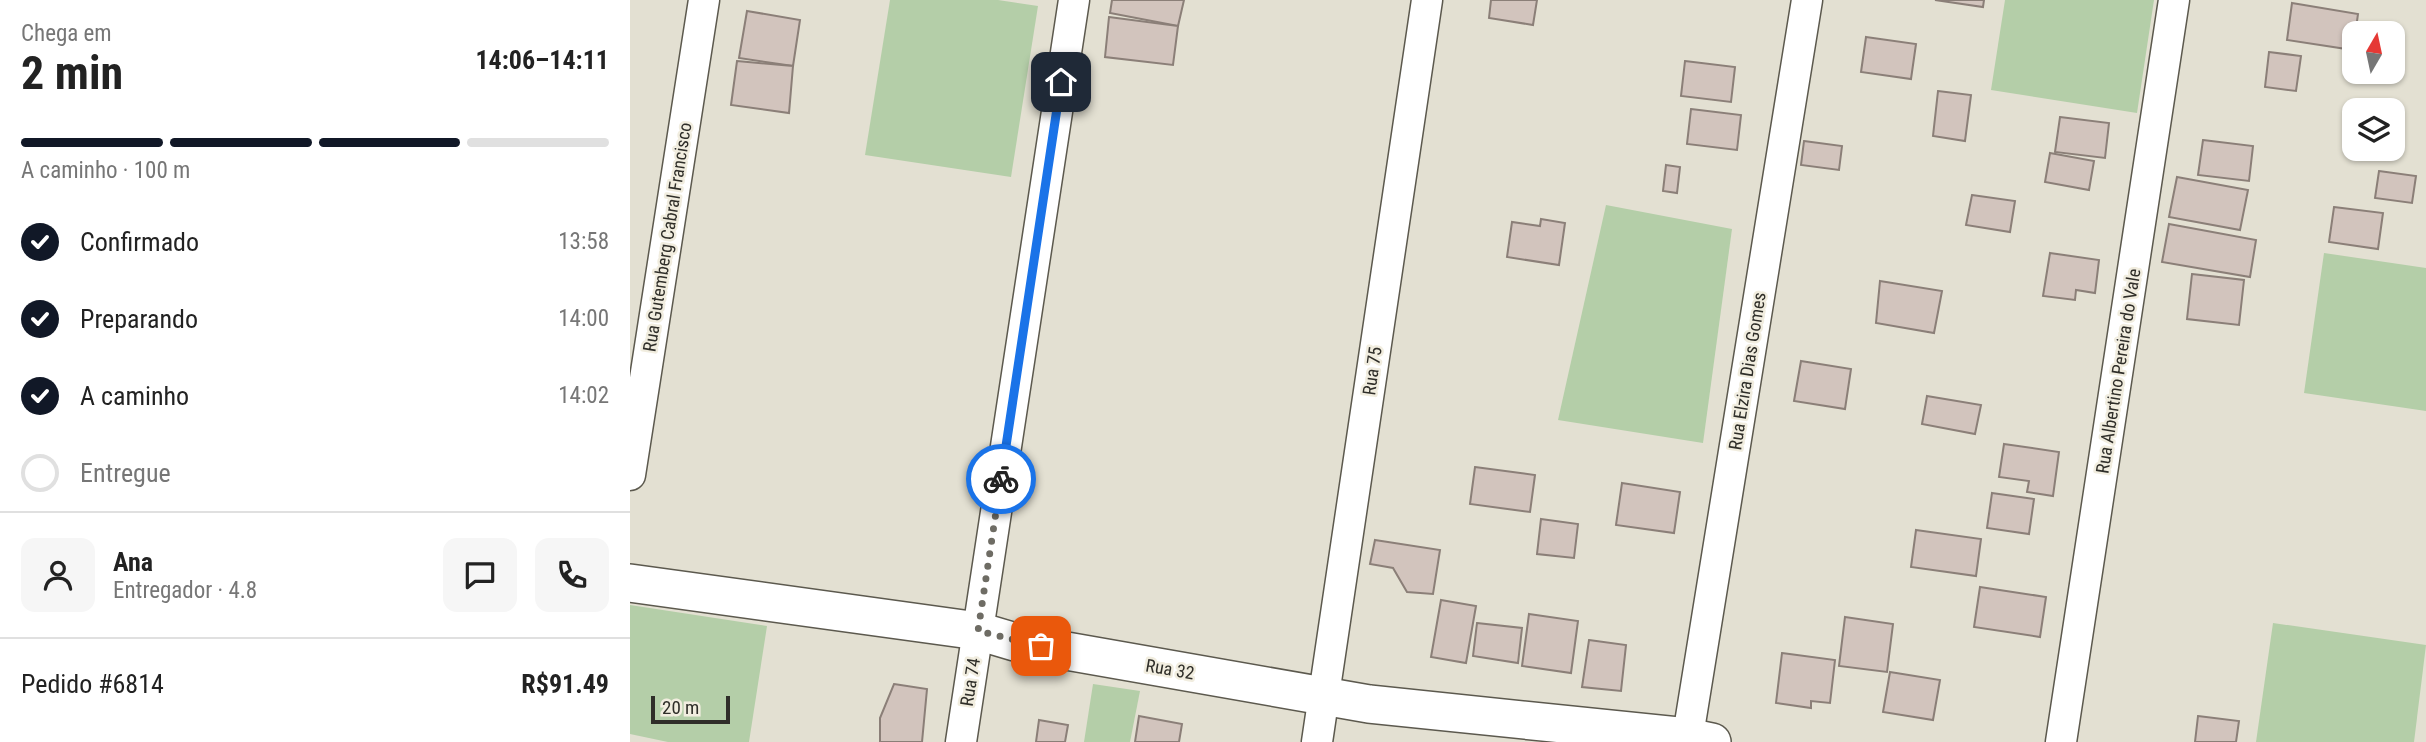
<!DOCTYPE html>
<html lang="pt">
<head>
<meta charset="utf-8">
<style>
  :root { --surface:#fff; --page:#f6f6f6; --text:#222; --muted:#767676; --line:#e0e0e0; --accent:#111827 }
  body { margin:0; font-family:"Roboto Condensed",sans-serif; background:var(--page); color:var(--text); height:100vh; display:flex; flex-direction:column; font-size:26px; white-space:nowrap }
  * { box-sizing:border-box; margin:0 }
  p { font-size:23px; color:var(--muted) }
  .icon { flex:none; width:38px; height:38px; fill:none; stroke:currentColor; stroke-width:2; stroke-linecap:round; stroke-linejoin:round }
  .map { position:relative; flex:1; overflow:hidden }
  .drawer { display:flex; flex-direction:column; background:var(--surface); width:630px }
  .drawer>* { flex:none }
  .needle { width:46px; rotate:9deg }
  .buttons { position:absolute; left:1712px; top:21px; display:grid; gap:14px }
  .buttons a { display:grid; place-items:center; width:63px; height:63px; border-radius:14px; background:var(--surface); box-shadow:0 2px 5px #0004; font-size:35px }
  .scale { position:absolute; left:21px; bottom:18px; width:79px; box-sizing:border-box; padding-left:7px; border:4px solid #2f2e29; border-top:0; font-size:19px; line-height:24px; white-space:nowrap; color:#2f2e29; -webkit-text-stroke:5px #f1eddf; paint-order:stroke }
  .pin { position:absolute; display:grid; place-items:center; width:60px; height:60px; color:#fff; margin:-30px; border-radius:14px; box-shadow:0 4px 10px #0006 }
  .courier { position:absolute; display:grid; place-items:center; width:70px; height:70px; margin:-35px; border:5px solid #1a73e8; border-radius:50%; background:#fff; color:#222; box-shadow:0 2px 9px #0007 }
  .summary em { font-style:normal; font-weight:700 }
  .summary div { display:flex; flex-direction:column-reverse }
  .summary { display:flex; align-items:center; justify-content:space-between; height:119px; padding:0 21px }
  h1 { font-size:46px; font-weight:700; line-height:52px }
  .bar { display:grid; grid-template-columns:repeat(4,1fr); gap:10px 7px; align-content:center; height:84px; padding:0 21px }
  .bar i { height:9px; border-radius:5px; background:var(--line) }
  .bar .active { background:var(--accent) }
  .bar p { grid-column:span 4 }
  .line { display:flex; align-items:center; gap:18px; padding:0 21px; border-top:2px solid var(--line) }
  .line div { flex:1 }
  .round { display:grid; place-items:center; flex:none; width:74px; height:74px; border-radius:14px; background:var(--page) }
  ol { padding:0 21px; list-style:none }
  li { display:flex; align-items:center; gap:21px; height:77px }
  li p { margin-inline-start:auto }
  li .icon { padding:7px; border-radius:50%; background:var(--accent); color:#fff; stroke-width:4 }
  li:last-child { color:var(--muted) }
  li i { width:38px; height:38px; border:4px solid var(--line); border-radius:50% }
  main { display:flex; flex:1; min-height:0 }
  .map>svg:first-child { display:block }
</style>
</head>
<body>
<main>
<section class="drawer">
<div class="summary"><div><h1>2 min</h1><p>Chega em</p></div><em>14:06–14:11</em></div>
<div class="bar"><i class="active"></i><i class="active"></i><i class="active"></i><i></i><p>A caminho · 100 m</p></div>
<ol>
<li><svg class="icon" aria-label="check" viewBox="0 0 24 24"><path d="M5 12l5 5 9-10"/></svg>Confirmado<p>13:58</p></li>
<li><svg class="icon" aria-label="check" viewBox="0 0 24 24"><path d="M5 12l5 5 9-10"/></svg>Preparando<p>14:00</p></li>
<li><svg class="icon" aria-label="check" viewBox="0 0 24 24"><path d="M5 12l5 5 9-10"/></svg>A caminho<p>14:02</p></li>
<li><i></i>Entregue</li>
</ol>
<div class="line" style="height:126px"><a class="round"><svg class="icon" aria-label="person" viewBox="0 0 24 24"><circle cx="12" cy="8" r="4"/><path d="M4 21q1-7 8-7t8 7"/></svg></a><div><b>Ana</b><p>Entregador · 4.8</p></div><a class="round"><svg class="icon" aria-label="chat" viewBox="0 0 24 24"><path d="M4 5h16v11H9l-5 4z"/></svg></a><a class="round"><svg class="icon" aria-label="phone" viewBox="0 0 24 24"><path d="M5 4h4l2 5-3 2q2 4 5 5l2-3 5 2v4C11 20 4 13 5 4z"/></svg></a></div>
<div class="line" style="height:91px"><div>Pedido #6814</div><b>R$91.49</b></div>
</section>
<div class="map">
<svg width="1796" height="742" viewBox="0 0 1796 742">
  <rect width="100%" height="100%" fill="#e3e0d2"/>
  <g fill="#b4cea8">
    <polygon points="260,0 368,0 408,6 381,177 235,155"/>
    <polygon points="1375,0 1524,0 1507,113 1361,90"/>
    <polygon points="976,205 1102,229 1073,443 928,420"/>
    <polygon points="1694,253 1796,268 1796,411 1674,393"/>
    <polygon points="0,605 137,626 119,742 38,742 0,734"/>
    <polygon points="1643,623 1796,645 1784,742 1626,742"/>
    <polygon points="463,684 510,691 500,742 454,742"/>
  </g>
  <g fill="#d2c4bd" stroke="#8b7f78" stroke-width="2">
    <polygon points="482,0 554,0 548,26 480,13"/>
    <polygon points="861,0 907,0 903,25 859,18"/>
    <polygon points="1305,0 1354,0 1353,7"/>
    <polygon points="1662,3 1728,14 1723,50 1657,40"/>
    <polygon points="117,11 170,20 163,66 109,58"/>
    <polygon points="479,17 548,26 543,65 475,57"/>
    <polygon points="1236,37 1286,44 1281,79 1231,72"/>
    <polygon points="1639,52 1671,56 1666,91 1635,87"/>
    <polygon points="107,61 163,66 159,113 101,105"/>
    <polygon points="1055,61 1105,67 1101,102 1051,96"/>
    <polygon points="1308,91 1341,95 1335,141 1303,136"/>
    <polygon points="1061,109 1111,115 1107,150 1057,144"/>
    <polygon points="1430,117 1479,123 1475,158 1425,152"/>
    <polygon points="1573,140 1623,146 1619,181 1568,175"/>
    <polygon points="1174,141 1212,146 1209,170 1171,165"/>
    <polygon points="1420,153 1464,161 1459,190 1415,182"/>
    <polygon points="1036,165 1050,167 1047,193 1033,191"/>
    <polygon points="1749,171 1786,176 1782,203 1745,198"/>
    <polygon points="1547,177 1618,190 1610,230 1539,217"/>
    <polygon points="1342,195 1385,201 1380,232 1336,225"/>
    <polygon points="1704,207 1753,213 1748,249 1699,242"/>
    <polygon points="911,219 935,223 929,265 877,257 882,222 910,226"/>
    <polygon points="1539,224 1626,240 1620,277 1532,262"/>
    <polygon points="1420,253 1469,260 1465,293 1446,290 1445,300 1413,296"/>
    <polygon points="1562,274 1614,280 1609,325 1557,319"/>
    <polygon points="1250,281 1312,291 1304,333 1246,323"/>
    <polygon points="1171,361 1221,369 1215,409 1164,401"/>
    <polygon points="1297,396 1351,405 1345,434 1292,424"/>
    <polygon points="1374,444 1429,452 1423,496 1397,492 1399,481 1369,477"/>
    <polygon points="845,467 905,475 900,512 840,504"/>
    <polygon points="992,483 1050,492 1044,533 986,525"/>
    <polygon points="1362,493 1404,499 1399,534 1357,528"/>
    <polygon points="911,519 948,524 944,558 907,554"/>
    <polygon points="1286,530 1351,539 1346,576 1281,567"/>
    <polygon points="745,540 810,550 803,594 777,592 763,568 740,564"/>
    <polygon points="1350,587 1416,597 1410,637 1344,627"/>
    <polygon points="811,600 846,606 836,663 801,657"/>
    <polygon points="899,614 948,621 941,673 892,666"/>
    <polygon points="1215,617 1263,624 1257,672 1209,666"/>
    <polygon points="847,623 892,628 888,663 843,656"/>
    <polygon points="959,640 996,645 991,691 952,687"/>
    <polygon points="1152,653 1205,660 1200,703 1181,701 1181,708 1146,703"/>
    <polygon points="1260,672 1310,680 1303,720 1253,712"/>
    <polygon points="264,684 297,689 292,742 250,742 250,718"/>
    <polygon points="509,716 552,724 549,742 505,742"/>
    <polygon points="1568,716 1609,721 1606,742 1565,742"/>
    <polygon points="409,720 438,725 435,742 406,742"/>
  </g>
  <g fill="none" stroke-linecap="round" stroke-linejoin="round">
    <g stroke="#5c594e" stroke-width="33">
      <g id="minor">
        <polyline points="0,475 74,0"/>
        <polyline points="331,742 444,0"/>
        <polyline points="687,742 797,0"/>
        <polyline points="1057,742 1177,0"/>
        <polyline points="1431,742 1544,0"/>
      </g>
    </g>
    <g stroke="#5c594e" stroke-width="40">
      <polyline id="major" points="0,583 348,631 385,642 739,704 1058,737 1082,742"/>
    </g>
    <use href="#minor" stroke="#fff" stroke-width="30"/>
    <use href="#major" stroke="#fff" stroke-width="37"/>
  </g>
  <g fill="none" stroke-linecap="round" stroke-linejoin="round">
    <polyline stroke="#6e6c64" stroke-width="7" stroke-dasharray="0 12.6" points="371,479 348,631 411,646"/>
    <polyline stroke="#1a73e8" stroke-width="9" points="371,479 431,82"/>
  </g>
  <g text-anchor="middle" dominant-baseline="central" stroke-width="5" stroke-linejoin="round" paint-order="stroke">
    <g font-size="18" fill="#2f2e29" stroke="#f1eddf">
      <text transform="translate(37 237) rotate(-81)">Rua Gutemberg Cabral Francisco</text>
      <text transform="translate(742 371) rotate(-82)">Rua 75</text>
      <text transform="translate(1117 371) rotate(-81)">Rua Elzira Dias Gomes</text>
      <text transform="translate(1488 371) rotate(-81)">Rua Albertino Pereira do Vale</text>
      <text transform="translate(540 669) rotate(10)">Rua 32</text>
      <text transform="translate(340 682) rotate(-81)">Rua 74</text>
    </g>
  </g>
</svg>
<div class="buttons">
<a><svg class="needle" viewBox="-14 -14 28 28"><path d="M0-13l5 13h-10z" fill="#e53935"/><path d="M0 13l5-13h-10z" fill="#767676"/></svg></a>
<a><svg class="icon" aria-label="layers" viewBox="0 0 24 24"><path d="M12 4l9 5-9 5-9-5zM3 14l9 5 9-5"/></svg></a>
</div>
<div class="scale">20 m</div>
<div class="pin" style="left:411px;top:646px;background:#ea580c"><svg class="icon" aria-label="bag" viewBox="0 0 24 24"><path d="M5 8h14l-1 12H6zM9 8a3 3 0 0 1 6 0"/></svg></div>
<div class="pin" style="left:431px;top:82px;background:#1f2937"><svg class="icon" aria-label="home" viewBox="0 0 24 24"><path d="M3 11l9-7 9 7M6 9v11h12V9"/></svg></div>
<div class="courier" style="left:371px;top:479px"><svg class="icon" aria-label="bike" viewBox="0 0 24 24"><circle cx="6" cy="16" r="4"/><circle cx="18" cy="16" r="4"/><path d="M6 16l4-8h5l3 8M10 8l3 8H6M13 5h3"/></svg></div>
</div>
</main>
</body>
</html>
